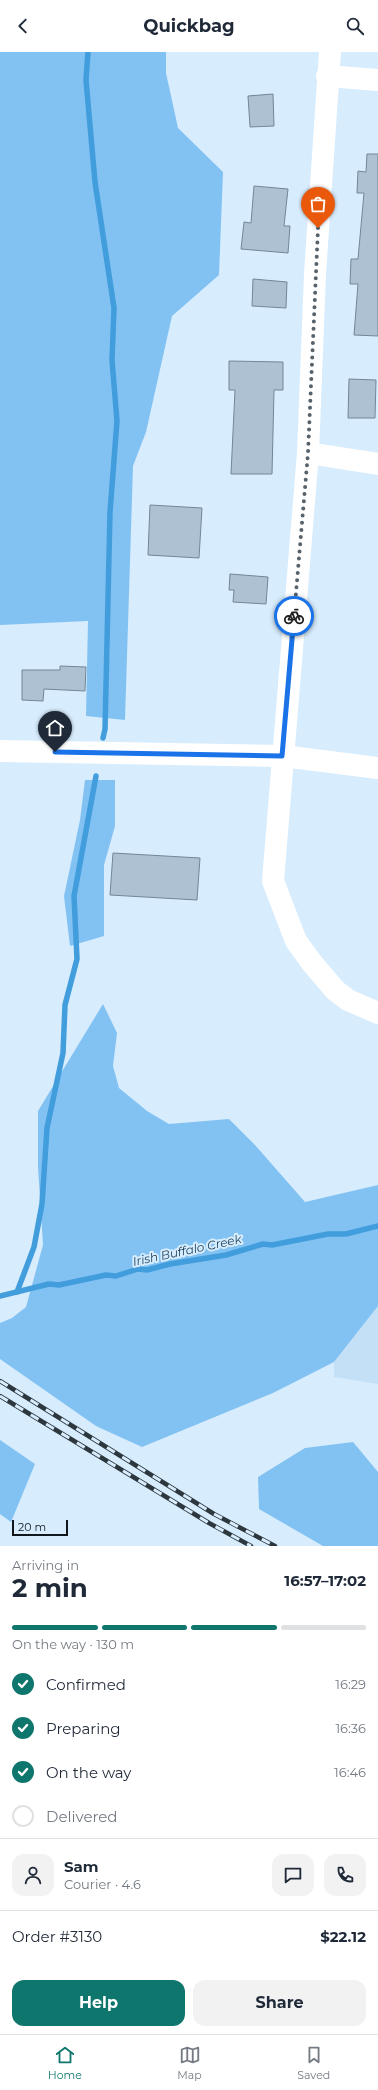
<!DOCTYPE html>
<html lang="en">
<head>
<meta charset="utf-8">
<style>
  :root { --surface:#fff; --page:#f2f2f3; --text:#1f2937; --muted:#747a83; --line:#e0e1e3; --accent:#0f766e }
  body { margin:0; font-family:Montserrat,sans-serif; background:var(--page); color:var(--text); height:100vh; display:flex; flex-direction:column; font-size:15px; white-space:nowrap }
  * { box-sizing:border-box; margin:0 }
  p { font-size:13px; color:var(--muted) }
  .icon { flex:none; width:22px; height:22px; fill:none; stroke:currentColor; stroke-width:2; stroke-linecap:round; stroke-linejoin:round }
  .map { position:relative; height:1494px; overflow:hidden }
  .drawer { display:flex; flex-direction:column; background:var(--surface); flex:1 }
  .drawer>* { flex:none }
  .scale { position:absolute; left:12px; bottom:10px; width:56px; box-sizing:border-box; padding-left:4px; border:2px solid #10181e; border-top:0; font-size:11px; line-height:14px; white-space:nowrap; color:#10181e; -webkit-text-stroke:3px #d7ecfd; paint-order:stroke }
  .pin { position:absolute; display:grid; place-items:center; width:34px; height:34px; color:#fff; margin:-41px -17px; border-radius:50% 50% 50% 0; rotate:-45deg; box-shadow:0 0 4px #0007 }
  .pin .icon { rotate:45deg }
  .courier { position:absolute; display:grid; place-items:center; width:40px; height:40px; margin:-20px; border:3px solid #1a73e8; border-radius:50%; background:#fff; color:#222; box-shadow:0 1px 5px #0007 }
  .overview em { font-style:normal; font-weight:700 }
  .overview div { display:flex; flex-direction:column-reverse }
  .overview { display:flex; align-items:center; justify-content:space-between; height:68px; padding:0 12px }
  h1 { font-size:26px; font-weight:700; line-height:30px }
  .bar { display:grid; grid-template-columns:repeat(4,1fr); gap:6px 4px; align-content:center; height:48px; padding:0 12px }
  .bar i { height:5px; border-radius:3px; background:var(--line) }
  .bar .selected { background:var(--accent) }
  .bar p { grid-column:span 4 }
  .line { display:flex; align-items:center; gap:10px; padding:0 12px; border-top:1px solid var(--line) }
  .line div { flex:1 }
  .round { display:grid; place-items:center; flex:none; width:42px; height:42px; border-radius:12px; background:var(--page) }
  ol { padding:0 12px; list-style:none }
  li { display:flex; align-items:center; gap:12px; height:44px }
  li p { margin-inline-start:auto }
  li .icon { padding:4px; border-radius:50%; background:var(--accent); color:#fff; stroke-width:4 }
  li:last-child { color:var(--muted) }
  li i { width:22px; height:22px; border:2px solid var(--line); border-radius:50% }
  .action { display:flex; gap:8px; margin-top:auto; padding:8px 12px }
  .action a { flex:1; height:46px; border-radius:12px; background:var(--accent); color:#fff; font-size:16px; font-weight:700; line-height:46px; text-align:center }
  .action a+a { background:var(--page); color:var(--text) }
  header { display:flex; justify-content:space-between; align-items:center; height:52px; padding:0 12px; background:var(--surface); font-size:18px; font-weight:700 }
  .menu { display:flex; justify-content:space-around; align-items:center; height:56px; border-top:1px solid var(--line); background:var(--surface); font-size:11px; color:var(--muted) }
  .menu a { display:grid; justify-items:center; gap:2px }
  .menu .selected { color:var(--accent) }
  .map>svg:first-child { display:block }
</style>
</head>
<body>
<header><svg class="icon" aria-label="back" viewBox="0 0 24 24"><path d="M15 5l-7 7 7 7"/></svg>Quickbag<svg class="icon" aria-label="search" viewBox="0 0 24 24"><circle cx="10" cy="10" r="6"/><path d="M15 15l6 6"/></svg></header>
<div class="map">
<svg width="378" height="1494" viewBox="0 0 378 1494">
  <rect width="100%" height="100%" fill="#d7ecfd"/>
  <polygon fill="#c4e0f6" points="378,1254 378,1332 334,1325 334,1310"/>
  <g fill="#82c2f3">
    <polygon points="0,0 166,0 166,21 178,76 223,120 219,223 172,264 146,380 133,414 125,668 86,664 88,569 0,573"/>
    <polygon points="85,728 115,728 115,774 104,813 104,884 70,894 64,844 80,768"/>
    <polygon points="103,952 117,981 113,1014 119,1036 147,1059 169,1072 229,1067 255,1093 305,1150 378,1133 378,1254 334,1310 273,1341 142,1395 96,1374 0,1307 0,1271 12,1266 26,1255 43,1193 38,1115 38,1059"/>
    <polygon points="0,1388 35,1412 11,1470 0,1462"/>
    <polygon points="353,1390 378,1420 378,1494 323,1494 259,1457 258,1425 305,1396"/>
  </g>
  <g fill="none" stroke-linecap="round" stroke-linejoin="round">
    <g stroke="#429ddc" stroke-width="5.5">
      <polyline points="88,0 86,28 95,130 114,256 112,308 117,369 110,460 105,677 103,686"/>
      <polyline points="17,1240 34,1195 42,1152 47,1076 63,1001 65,953 77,907 74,844 96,724"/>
      <polyline points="0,1244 49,1232 59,1233 106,1223 116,1224 138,1217 147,1218 170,1212 226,1203 263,1192 272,1193 328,1182 346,1182 378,1174"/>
    </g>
  </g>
  <g fill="#adc1d2" stroke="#738696">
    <polygon points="273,42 274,74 250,75 248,44"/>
    <polygon points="367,102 378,102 378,284 354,283 358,232 350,232 351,207 358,207 364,141 357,141 358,119 366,120"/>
    <polygon points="254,134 288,137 284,174 290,174 288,201 241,197 244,170 251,171"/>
    <polygon points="253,227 287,230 286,256 252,254"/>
    <polygon points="229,309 283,310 283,338 274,338 272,422 231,422 235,338 229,338"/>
    <polygon points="349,327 376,328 375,366 348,366"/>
    <polygon points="150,453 202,456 199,506 148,503"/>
    <polygon points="230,522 268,525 266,552 233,550 234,538 229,538"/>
    <polygon points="60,614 86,615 85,639 44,637 43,649 22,648 22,618 60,618"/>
    <polygon points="113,801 200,806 197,848 110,843"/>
  </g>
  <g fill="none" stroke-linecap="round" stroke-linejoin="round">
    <g stroke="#fff" stroke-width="22">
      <polyline points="330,0 315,222 308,401 273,829 296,889 312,911 335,938 348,948 378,961"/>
      <polyline points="327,24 378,28"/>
      <polyline points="308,401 378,412"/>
      <polyline points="0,699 283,704 378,716"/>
    </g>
    <g stroke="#2d373e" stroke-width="4.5">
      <g id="rail">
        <polyline points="0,1329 214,1462 275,1494"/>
        <polyline points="0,1344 209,1471 251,1494"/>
      </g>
    </g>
    <use href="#rail" stroke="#d7ecfd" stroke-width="3" stroke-dasharray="9" stroke-linecap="butt"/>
  </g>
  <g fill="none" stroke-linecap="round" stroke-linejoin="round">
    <polyline stroke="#56626c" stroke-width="4" stroke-dasharray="0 7.2" points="294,564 308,401 318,176"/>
    <polyline stroke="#1a73e8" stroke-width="5" points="55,700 282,704 294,564"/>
  </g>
  <g text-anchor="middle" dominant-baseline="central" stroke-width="4" stroke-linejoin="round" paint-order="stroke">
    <g font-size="12" font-style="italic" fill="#1f445f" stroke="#d7ecfd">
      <text transform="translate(187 1198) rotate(-12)">Irish Buffalo Creek</text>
    </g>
  </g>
</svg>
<div class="scale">20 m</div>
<div class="pin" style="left:318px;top:176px;background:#ea580c"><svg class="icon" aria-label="bag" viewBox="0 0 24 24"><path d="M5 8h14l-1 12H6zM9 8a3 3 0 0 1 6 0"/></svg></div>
<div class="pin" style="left:55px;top:700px;background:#1f2937"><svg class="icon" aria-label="home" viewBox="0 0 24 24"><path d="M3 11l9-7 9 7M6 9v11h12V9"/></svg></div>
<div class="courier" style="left:294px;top:564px"><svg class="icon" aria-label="bike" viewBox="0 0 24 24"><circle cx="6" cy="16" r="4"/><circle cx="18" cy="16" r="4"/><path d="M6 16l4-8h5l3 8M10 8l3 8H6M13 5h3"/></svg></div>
</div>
<section class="drawer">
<div class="overview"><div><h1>2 min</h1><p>Arriving in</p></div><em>16:57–17:02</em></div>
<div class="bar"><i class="selected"></i><i class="selected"></i><i class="selected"></i><i></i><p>On the way · 130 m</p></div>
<ol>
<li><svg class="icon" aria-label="check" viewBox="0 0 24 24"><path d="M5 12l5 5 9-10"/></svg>Confirmed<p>16:29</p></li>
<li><svg class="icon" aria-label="check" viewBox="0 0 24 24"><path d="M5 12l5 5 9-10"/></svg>Preparing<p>16:36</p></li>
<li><svg class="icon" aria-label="check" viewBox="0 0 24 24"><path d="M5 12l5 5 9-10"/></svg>On the way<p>16:46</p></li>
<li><i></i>Delivered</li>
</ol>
<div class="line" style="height:72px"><a class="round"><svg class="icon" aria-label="person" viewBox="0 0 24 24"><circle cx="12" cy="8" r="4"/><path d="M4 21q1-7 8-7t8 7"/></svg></a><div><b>Sam</b><p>Courier · 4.6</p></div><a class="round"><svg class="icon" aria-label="chat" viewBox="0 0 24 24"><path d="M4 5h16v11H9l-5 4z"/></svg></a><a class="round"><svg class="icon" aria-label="phone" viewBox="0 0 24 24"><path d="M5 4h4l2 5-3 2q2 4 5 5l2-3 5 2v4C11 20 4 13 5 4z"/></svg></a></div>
<div class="line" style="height:52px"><div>Order #3130</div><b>$22.12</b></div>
<div class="action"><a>Help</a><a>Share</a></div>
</section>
<nav class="menu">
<a class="selected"><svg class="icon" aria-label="home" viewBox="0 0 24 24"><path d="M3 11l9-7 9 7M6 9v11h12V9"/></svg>Home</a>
<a><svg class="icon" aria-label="map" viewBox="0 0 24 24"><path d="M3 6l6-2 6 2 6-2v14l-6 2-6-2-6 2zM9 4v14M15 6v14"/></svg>Map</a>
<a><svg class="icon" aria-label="saved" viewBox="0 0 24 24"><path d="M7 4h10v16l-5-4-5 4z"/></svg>Saved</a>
</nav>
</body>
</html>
